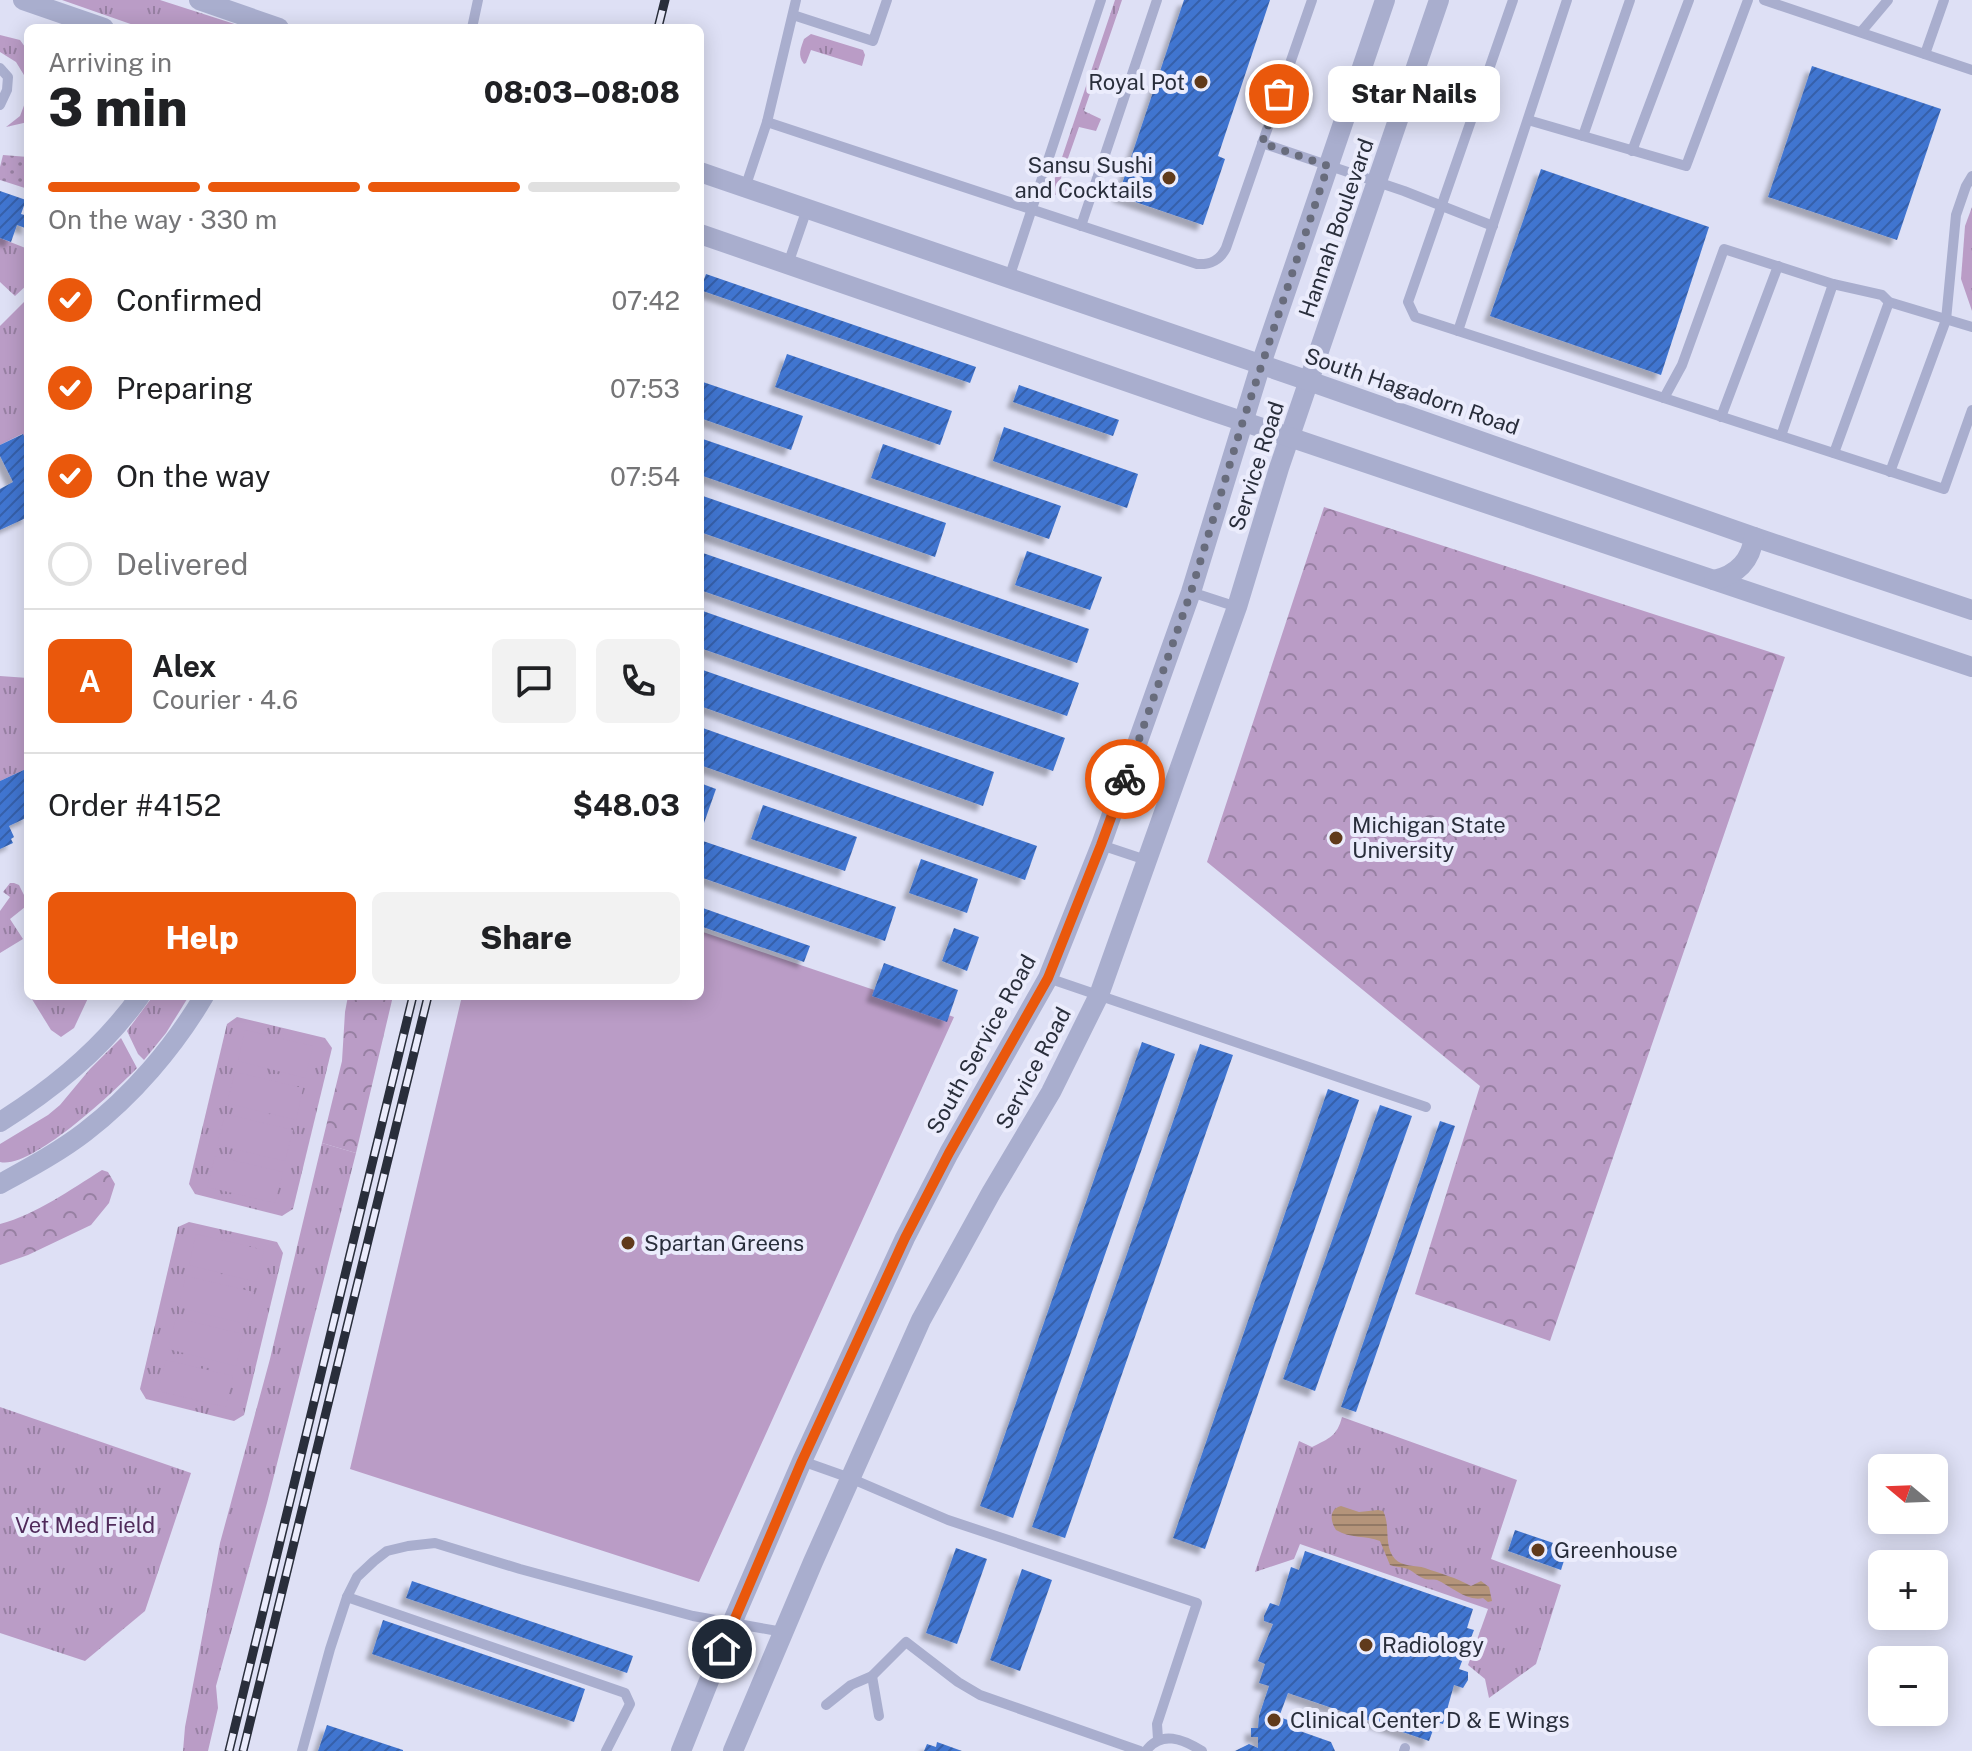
<!DOCTYPE html>
<html lang="en">
<head>
<meta charset="utf-8">
<style>
  :root { --surface:#fff; --page:#f2f2f2; --text:#202124; --muted:#757577; --line:#e0e0e0; --accent:#ea580c }
  body { margin:0; font-family:"Public Sans",sans-serif; background:var(--page); color:var(--text); height:100vh; display:flex; flex-direction:column; font-size:30px; white-space:nowrap }
  * { box-sizing:border-box; margin:0 }
  p { font-size:26px; color:var(--muted) }
  .icon { flex:none; width:44px; height:44px; fill:none; stroke:currentColor; stroke-width:2; stroke-linecap:round; stroke-linejoin:round }
  .map { position:relative; flex:1; overflow:hidden }
  .side { position:absolute; left:24px; top:24px; width:680px; height:976px; display:flex; flex-direction:column; background:var(--surface); border-radius:12px; box-shadow:0 4px 20px #0003 }
  .side>* { flex:none }
  .needle { width:52px; rotate:289deg }
  .controls { position:absolute; left:1868px; top:1454px; display:grid; gap:16px }
  .controls a { display:grid; place-items:center; width:80px; height:80px; border-radius:12px; background:var(--surface); box-shadow:0 4px 20px #0003; font-size:40px }
  .pin { position:absolute; display:grid; place-items:center; width:68px; height:68px; color:#fff; margin:-34px; border:4px solid #fff; border-radius:50%; box-shadow:0 2px 8px #0007 }
  .courier { position:absolute; display:grid; place-items:center; width:80px; height:80px; margin:-40px; border:6px solid #ea580c; border-radius:50%; background:#fff; color:#222; box-shadow:0 2px 10px #0007 }
  .bubble { position:absolute; height:56px; border-radius:12px; background:var(--surface); box-shadow:0 4px 20px #0003; font-size:26px; font-weight:800; line-height:56px; text-align:center }
  .head em { font-style:normal; font-weight:800 }
  .head div { display:flex; flex-direction:column-reverse }
  .head { display:flex; align-items:center; justify-content:space-between; height:136px; padding:0 24px }
  h1 { font-size:52px; font-weight:800; line-height:60px }
  .bar { display:grid; grid-template-columns:repeat(4,1fr); gap:12px 8px; align-content:center; height:96px; padding:0 24px }
  .bar i { height:10px; border-radius:6px; background:var(--line) }
  .bar .selected { background:var(--accent) }
  .bar p { grid-column:span 4 }
  .line { display:flex; align-items:center; gap:20px; padding:0 24px; border-top:2px solid var(--line) }
  .line div { flex:1 }
  .round { display:grid; place-items:center; flex:none; width:84px; height:84px; border-radius:12px; background:var(--page) }
  ol { padding:0 24px; list-style:none }
  li { display:flex; align-items:center; gap:24px; height:88px }
  li p { margin-inline-start:auto }
  li .icon { padding:8px; border-radius:50%; background:var(--accent); color:#fff; stroke-width:4 }
  li:last-child { color:var(--muted) }
  li i { width:44px; height:44px; border:4px solid var(--line); border-radius:50% }
  .primary-button { display:flex; gap:16px; margin-top:auto; padding:16px 24px }
  .primary-button a { flex:1; height:92px; border-radius:12px; background:var(--accent); color:#fff; font-size:32px; font-weight:800; line-height:92px; text-align:center }
  .primary-button a+a { background:var(--page); color:var(--text) }
  .map>svg:first-child { display:block }
</style>
</head>
<body>
<div class="map">
<svg width="1972" height="1751" viewBox="0 0 1972 1751">
  <defs>
    <pattern id="grass-tufts" width="24" height="20" patternUnits="userSpaceOnUse" patternTransform="scale(2)"><rect width="24" height="20" fill="#ba9cc6"/><path d="M3 7l-1-3M5 7V3M7 7l1-3M15 17l-1-3M17 17v-4M19 17l1-3" fill="none" stroke="#9780a2"/></pattern>
    <pattern id="forest-crowns" width="20" height="18" patternUnits="userSpaceOnUse" patternTransform="scale(2)"><rect width="20" height="18" fill="#ba9cc6"/><path d="M2 6a3 3 0 1 1 6 0M12 15a3 3 0 1 1 6 0" fill="none" stroke="#9780a2"/></pattern>
    <pattern id="garden-dots" width="8" height="8" patternUnits="userSpaceOnUse" patternTransform="scale(2)"><rect width="8" height="8" fill="#ba9cc6"/><path d="M2 2h.1M6 6h.1" fill="none" stroke="#9780a2" stroke-width="1.8" stroke-linecap="round"/></pattern>
    <pattern id="water-rules" width="6" height="5" patternUnits="userSpaceOnUse" patternTransform="scale(2)"><rect width="6" height="5" fill="#b4947a"/><path d="M0 2.5h6" fill="none" stroke="#927965"/></pattern>
    <pattern id="building-hatch" width="6" height="6" patternUnits="userSpaceOnUse" patternTransform="scale(2)"><rect width="6" height="6" fill="#4175d0"/><path d="M-1 1l2-2M0 6l6-6M5 7l2-2" fill="none" stroke="#3660aa"/></pattern>
    <filter id="shadow"><feDropShadow dx="-6" dy="6" stdDeviation="2" flood-color="#0004"/></filter>
  </defs>
  <rect width="100%" height="100%" fill="#dee0f5"/>
  <g fill="url(#grass-tufts)">
    <polygon points="62,0 160,0 247,28 142,28"/>
    <polygon points="1115,0 1122,0 1084,111 1101,119 1096,131 1079,127 1060,181 1076,188 1074,199 1072,200 1050,193"/>
    <path d="M 811,34 L 863,50 L 865,55 L 862,66 L 811,50 L 806,63 L 804,64 C 797,55 801,48 804,39 Z"/>
    <polygon points="0,35 20,40 28,51 28,122 6,127 20,116 28,95 27,80 16,62 0,52"/>
    <polygon points="1972,207 1972,311 1961,279 1965,226"/>
    <polygon points="0,238 28,249 28,284 15,296 0,282"/>
    <polygon points="28,298 28,444 22,434 0,445 0,326"/>
    <polygon points="0,676 28,678 28,768 0,781"/>
    <polygon points="10,883 14,883 19,885 25,897 25,907 10,919 23,939 0,953 0,911 10,897 3,892"/>
    <polygon points="30,996 89,996 74,1028 61,1037 51,1030"/>
    <polygon points="153,996 189,996 166,1033 144,1060 138,1054 127,1031"/>
    <polygon points="237,1017 325,1038 332,1048 293,1209 282,1216 195,1194 189,1184 227,1024"/>
    <path d="M 121,1038 L 137,1068 C 115,1091 31,1170 0,1162 L 0,1144 L 48,1115 L 60,1105 L 90,1069 Z"/>
    <polygon points="322,1143 356,1153 267,1503 216,1686 218,1708 208,1751 183,1751 185,1727 220,1543 270,1359"/>
    <polygon points="189,1222 277,1242 283,1253 244,1415 234,1421 146,1399 140,1389 178,1227"/>
    <polygon points="0,1407 191,1473 145,1611 85,1661 0,1633"/>
    <path d="M 1342,1417 L 1517,1480 L 1491,1559 L 1561,1585 L 1536,1664 L 1489,1698 L 1485,1679 L 1468,1665 L 1488,1609 L 1300,1544 L 1294,1559 L 1255,1572 L 1299,1441 L 1312,1447 C 1330,1438 1337,1436 1342,1417 Z"/>
  </g>
  <g fill="url(#forest-crowns)">
    <polygon points="1324,507 1785,657 1550,1341 1415,1294 1480,1086 1207,862"/>
    <polygon points="348,996 393,996 356,1153 322,1143 342,1061 345,1012"/>
    <path d="M 102,1170 L 108,1172 L 115,1184 L 109,1203 L 91,1225 L 28,1255 L 0,1265 L 0,1224 C 37,1214 70,1190 102,1170 Z"/>
  </g>
  <polygon fill="url(#garden-dots)" points="3,155 28,157 28,189 0,180 0,167"/>
  <g fill="#ba9cc6">
    <polygon points="700,931 954,1017 699,1582 350,1469 462,996 700,996"/>
    <polygon points="245,1030 313,1046 305,1078 238,1061"/>
    <polygon points="235,1072 303,1088 296,1120 227,1103"/>
    <polygon points="225,1114 293,1130 285,1161 217,1145"/>
    <polygon points="215,1156 283,1172 275,1203 207,1187"/>
    <polygon points="196,1234 264,1250 256,1282 189,1265"/>
    <polygon points="186,1276 254,1292 246,1324 178,1307"/>
    <polygon points="176,1318 243,1334 236,1366 168,1349"/>
    <polygon points="166,1360 233,1376 226,1407 158,1391"/>
  </g>
  <path fill="url(#water-rules)" d="M 1341,1506 L 1359,1512 L 1378,1510 L 1383,1511 C 1391,1525 1383,1546 1395,1559 C 1402,1567 1416,1565 1425,1568 C 1439,1573 1457,1578 1471,1586 L 1481,1581 L 1489,1587 L 1492,1601 L 1488,1602 L 1483,1598 C 1467,1602 1451,1586 1437,1580 C 1433,1579 1429,1580 1425,1579 C 1419,1577 1414,1572 1408,1569 C 1402,1567 1395,1567 1390,1565 L 1380,1541 C 1365,1535 1351,1539 1336,1530 C 1330,1521 1329,1509 1341,1506 Z"/>
  <g fill="url(#building-hatch)" filter="url(#shadow)">
    <polygon points="1184,0 1270,0 1218,156 1225,159 1203,225 1118,196"/>
    <polygon points="1812,66 1941,109 1897,240 1768,197"/>
    <polygon points="1541,169 1709,227 1661,375 1490,316"/>
    <polygon points="0,191 26,200 21,214 28,216 28,229 17,225 11,242 0,238"/>
    <polygon points="706,274 976,367 970,383 700,290"/>
    <polygon points="787,354 952,411 940,445 775,387"/>
    <polygon points="700,381 803,416 791,450 700,418"/>
    <polygon points="1019,385 1119,420 1113,436 1013,402"/>
    <polygon points="1004,427 1138,474 1127,508 993,461"/>
    <polygon points="23,434 28,444 28,517 0,530 0,489 13,482 0,456 0,445"/>
    <polygon points="700,438 946,523 935,557 700,475"/>
    <polygon points="883,444 1061,506 1049,539 871,478"/>
    <polygon points="700,495 1089,629 1077,663 700,532"/>
    <polygon points="1027,551 1102,577 1090,610 1015,585"/>
    <polygon points="700,552 1079,683 1067,716 700,590"/>
    <polygon points="700,610 1065,738 1053,771 700,648"/>
    <polygon points="700,669 994,772 983,806 700,706"/>
    <polygon points="700,727 1037,846 1025,880 700,765"/>
    <polygon points="28,768 28,817 9,826 14,837 11,839 13,843 0,849 0,781"/>
    <polygon points="700,783 716,789 704,823 700,822"/>
    <polygon points="763,805 857,837 845,871 751,839"/>
    <polygon points="700,840 896,907 885,941 700,877"/>
    <polygon points="921,859 978,879 967,913 909,893"/>
    <polygon points="700,907 810,946 804,962 700,926"/>
    <polygon points="954,928 979,937 967,971 942,961"/>
    <polygon points="884,963 958,990 947,1022 872,996"/>
    <polygon points="1142,1042 1175,1054 1013,1518 980,1506"/>
    <polygon points="1200,1044 1233,1055 1065,1538 1032,1527"/>
    <polygon points="1328,1089 1359,1100 1205,1549 1173,1538"/>
    <polygon points="1380,1105 1412,1116 1315,1391 1283,1379"/>
    <polygon points="1440,1121 1455,1126 1356,1412 1341,1407"/>
    <polygon points="1515,1530 1568,1548 1561,1570 1508,1551"/>
    <polygon points="956,1548 987,1559 957,1644 926,1633"/>
    <polygon points="1305,1551 1473,1609 1467,1628 1474,1630 1459,1669 1468,1672 1468,1680 1463,1688 1454,1685 1443,1724 1436,1722 1429,1741 1288,1693 1279,1717 1300,1724 1297,1730 1331,1742 1335,1751 1235,1751 1249,1744 1258,1748 1258,1737 1251,1737 1251,1728 1258,1728 1259,1716 1269,1686 1259,1683 1265,1664 1258,1661 1273,1624 1264,1621 1264,1616 1270,1603 1279,1606 1291,1567 1299,1570"/>
    <polygon points="1022,1569 1052,1580 1020,1671 990,1660"/>
    <polygon points="412,1581 633,1656 627,1673 406,1598"/>
    <polygon points="383,1620 585,1689 574,1722 372,1654"/>
    <polygon points="327,1725 403,1750 403,1751 318,1751"/>
    <polygon points="937,1742 962,1751 924,1751 927,1744 936,1747"/>
  </g>
  <g fill="none" stroke-linecap="round" stroke-linejoin="round">
    <g stroke="#a9aece" stroke-width="10">
      <polyline points="1513,0 1408,302 1415,317 1944,489 1972,410"/>
      <polyline points="1764,0 1972,70"/>
      <polyline points="793,15 873,41 887,0"/>
      <polyline points="472,28 478,0"/>
      <polyline points="1861,32 1888,0"/>
      <polyline points="1925,54 1944,0"/>
      <polyline points="0,68 8,77 7,90 0,105"/>
      <polyline points="1528,120 1686,166 1748,0"/>
      <path d="M 767,122 L 1197,264 C 1211,265 1220,260 1226,248 L 1312,0"/>
      <polyline points="1583,136 1630,0"/>
      <polyline points="1262,143 1404,191 1493,226"/>
      <polyline points="1632,151 1689,0"/>
      <polyline points="745,188 767,122 796,0"/>
      <polyline points="1081,226 1157,0"/>
      <polyline points="788,264 807,209"/>
      <polyline points="1009,278 1101,0"/>
      <polyline points="1458,331 1567,0"/>
      <polyline points="1664,398 1682,365 1724,249 1833,284 1882,295 1889,302 1972,327"/>
      <polyline points="1721,417 1778,266"/>
      <polyline points="1781,436 1833,284"/>
      <polyline points="1834,453 1889,302"/>
      <polyline points="1890,472 1946,320 1956,215 1966,186 1972,176"/>
      <polyline points="1191,592 1237,607"/>
      <polyline points="1101,845 1146,860"/>
      <polyline points="1048,978 1426,1107"/>
      <polyline points="802,1461 850,1478 948,1520 1197,1603 1157,1724 1158,1739"/>
      <polyline points="347,1597 625,1693 630,1704 606,1751"/>
      <polyline points="872,1676 879,1716"/>
      <polyline points="826,1705 851,1685 872,1676 906,1642 958,1682 980,1695 1140,1751"/>
      <polyline points="302,1751 330,1649 347,1597 357,1577 374,1561 387,1551 408,1546 435,1543 520,1569 693,1616 783,1632"/>
      <path d="M 1146,1751 C 1161,1730 1183,1739 1202,1751"/>
      <polyline points="1404,1751 1405,1748"/>
    </g>
    <g stroke="#a9aece" stroke-width="20">
      <polyline points="681,1751 732,1623 802,1461 905,1238 949,1153 1048,978 1101,845 1191,592 1261,364 1385,0"/>
      <polyline points="733,1751 813,1562 921,1320 991,1193 1051,1092 1099,995 1237,607 1279,468 1439,0"/>
    </g>
    <g stroke="#a9aece" stroke-width="20">
      <polyline points="23,0 104,28"/>
      <polyline points="199,0 279,28"/>
      <polyline points="700,172 1309,381 1754,537 1972,610"/>
      <polyline points="700,234 1206,409 1972,667"/>
      <path d="M 1714,580 C 1737,575 1751,561 1754,537"/>
      <path d="M 0,1122 C 53,1089 103,1048 140,996"/>
      <path d="M 0,1184 C 29,1168 59,1152 85,1132 C 132,1096 174,1047 204,996"/>
    </g>
    <g stroke="#292e3b" stroke-width="9">
      <g id="rail">
        <polyline points="658,28 665,0"/>
        <polyline points="229,1751 413,996"/>
        <polyline points="243,1751 428,996"/>
      </g>
    </g>
    <use href="#rail" stroke="#ebecfc" stroke-width="6" stroke-dasharray="18" stroke-linecap="butt"/>
  </g>
  <g fill="none" stroke-linecap="round" stroke-linejoin="round">
    <polyline stroke="#686c7c" stroke-width="8" stroke-dasharray="0 14.4" points="1125,779 1191,592 1243,421 1328,166 1262,143 1279,94"/>
    <polyline stroke="#ea580c" stroke-width="10" points="722,1649 802,1461 905,1238 949,1153 1048,978 1101,845 1125,779"/>
  </g>
  <g fill="#603a1b" stroke="#ebecfc" stroke-width="3">
    <circle cx="1201" cy="82" r="8"/>
    <circle cx="1169" cy="178" r="8"/>
    <circle cx="1336" cy="838" r="8"/>
    <circle cx="628" cy="1243" r="8"/>
    <circle cx="1538" cy="1550" r="8"/>
    <circle cx="1366" cy="1645" r="8"/>
    <circle cx="1274" cy="1720" r="8"/>
  </g>
  <g text-anchor="middle" dominant-baseline="central" stroke-width="8" stroke-linejoin="round" paint-order="stroke">
    <g font-size="22" fill="#292e3b" stroke="#ebecfc" text-anchor="start">
      <text x="1185" y="82" text-anchor="end">Royal Pot</text>
      <text x="1153" y="165" text-anchor="end">Sansu Sushi<tspan x="1153" dy="25">and Cocktails</tspan></text>
      <text x="1352" y="825">Michigan State<tspan x="1352" dy="25">University</tspan></text>
      <text x="644" y="1243">Spartan Greens</text>
      <text x="1554" y="1550">Greenhouse</text>
      <text x="1382" y="1645">Radiology</text>
      <text x="1290" y="1720">Clinical Center D &amp; E Wings</text>
    </g>
    <g font-size="22" fill="#292e3b" stroke="#ebecfc">
      <text transform="translate(1336 228) rotate(-71)">Hannah Boulevard</text>
      <text transform="translate(1412 391) rotate(19)">South Hagadorn Road</text>
      <text transform="translate(1256 466) rotate(-72)">Service Road</text>
      <text transform="translate(981 1044) rotate(-61)">South Service Road</text>
      <text transform="translate(1033 1068) rotate(-62)">Service Road</text>
    </g>
    <g font-size="22" fill="#502b5b" stroke="#ebecfc">
      <text x="85" y="1525">Vet Med Field</text>
    </g>
  </g>
</svg>
<div class="controls">
<a><svg class="needle" viewBox="-14 -14 28 28"><path d="M0-13l5 13h-10z" fill="#e53935"/><path d="M0 13l5-13h-10z" fill="#757577"/></svg></a>
<a>+</a>
<a>−</a>
</div>
<div class="pin" style="left:1279px;top:94px;background:#ea580c"><svg class="icon" aria-label="bag" viewBox="0 0 24 24"><path d="M5 8h14l-1 12H6zM9 8a3 3 0 0 1 6 0"/></svg></div>
<div class="pin" style="left:722px;top:1649px;background:#1f2937"><svg class="icon" aria-label="home" viewBox="0 0 24 24"><path d="M3 11l9-7 9 7M6 9v11h12V9"/></svg></div>
<div class="courier" style="left:1125px;top:779px"><svg class="icon" aria-label="bike" viewBox="0 0 24 24"><circle cx="6" cy="16" r="4"/><circle cx="18" cy="16" r="4"/><path d="M6 16l4-8h5l3 8M10 8l3 8H6M13 5h3"/></svg></div>
<div class="bubble" style="left:1328px;top:66px;width:172px">Star Nails</div>
<section class="side">
<div class="head"><div><h1>3 min</h1><p>Arriving in</p></div><em>08:03–08:08</em></div>
<div class="bar"><i class="selected"></i><i class="selected"></i><i class="selected"></i><i></i><p>On the way · 330 m</p></div>
<ol>
<li><svg class="icon" aria-label="check" viewBox="0 0 24 24"><path d="M5 12l5 5 9-10"/></svg>Confirmed<p>07:42</p></li>
<li><svg class="icon" aria-label="check" viewBox="0 0 24 24"><path d="M5 12l5 5 9-10"/></svg>Preparing<p>07:53</p></li>
<li><svg class="icon" aria-label="check" viewBox="0 0 24 24"><path d="M5 12l5 5 9-10"/></svg>On the way<p>07:54</p></li>
<li><i></i>Delivered</li>
</ol>
<div class="line" style="height:144px"><b class="round" style="background:var(--accent);color:#fff">A</b><div><b>Alex</b><p>Courier · 4.6</p></div><a class="round"><svg class="icon" aria-label="chat" viewBox="0 0 24 24"><path d="M4 5h16v11H9l-5 4z"/></svg></a><a class="round"><svg class="icon" aria-label="phone" viewBox="0 0 24 24"><path d="M5 4h4l2 5-3 2q2 4 5 5l2-3 5 2v4C11 20 4 13 5 4z"/></svg></a></div>
<div class="line" style="height:104px"><div>Order #4152</div><b>$48.03</b></div>
<div class="primary-button"><a>Help</a><a>Share</a></div>
</section>
</div>
</body>
</html>
